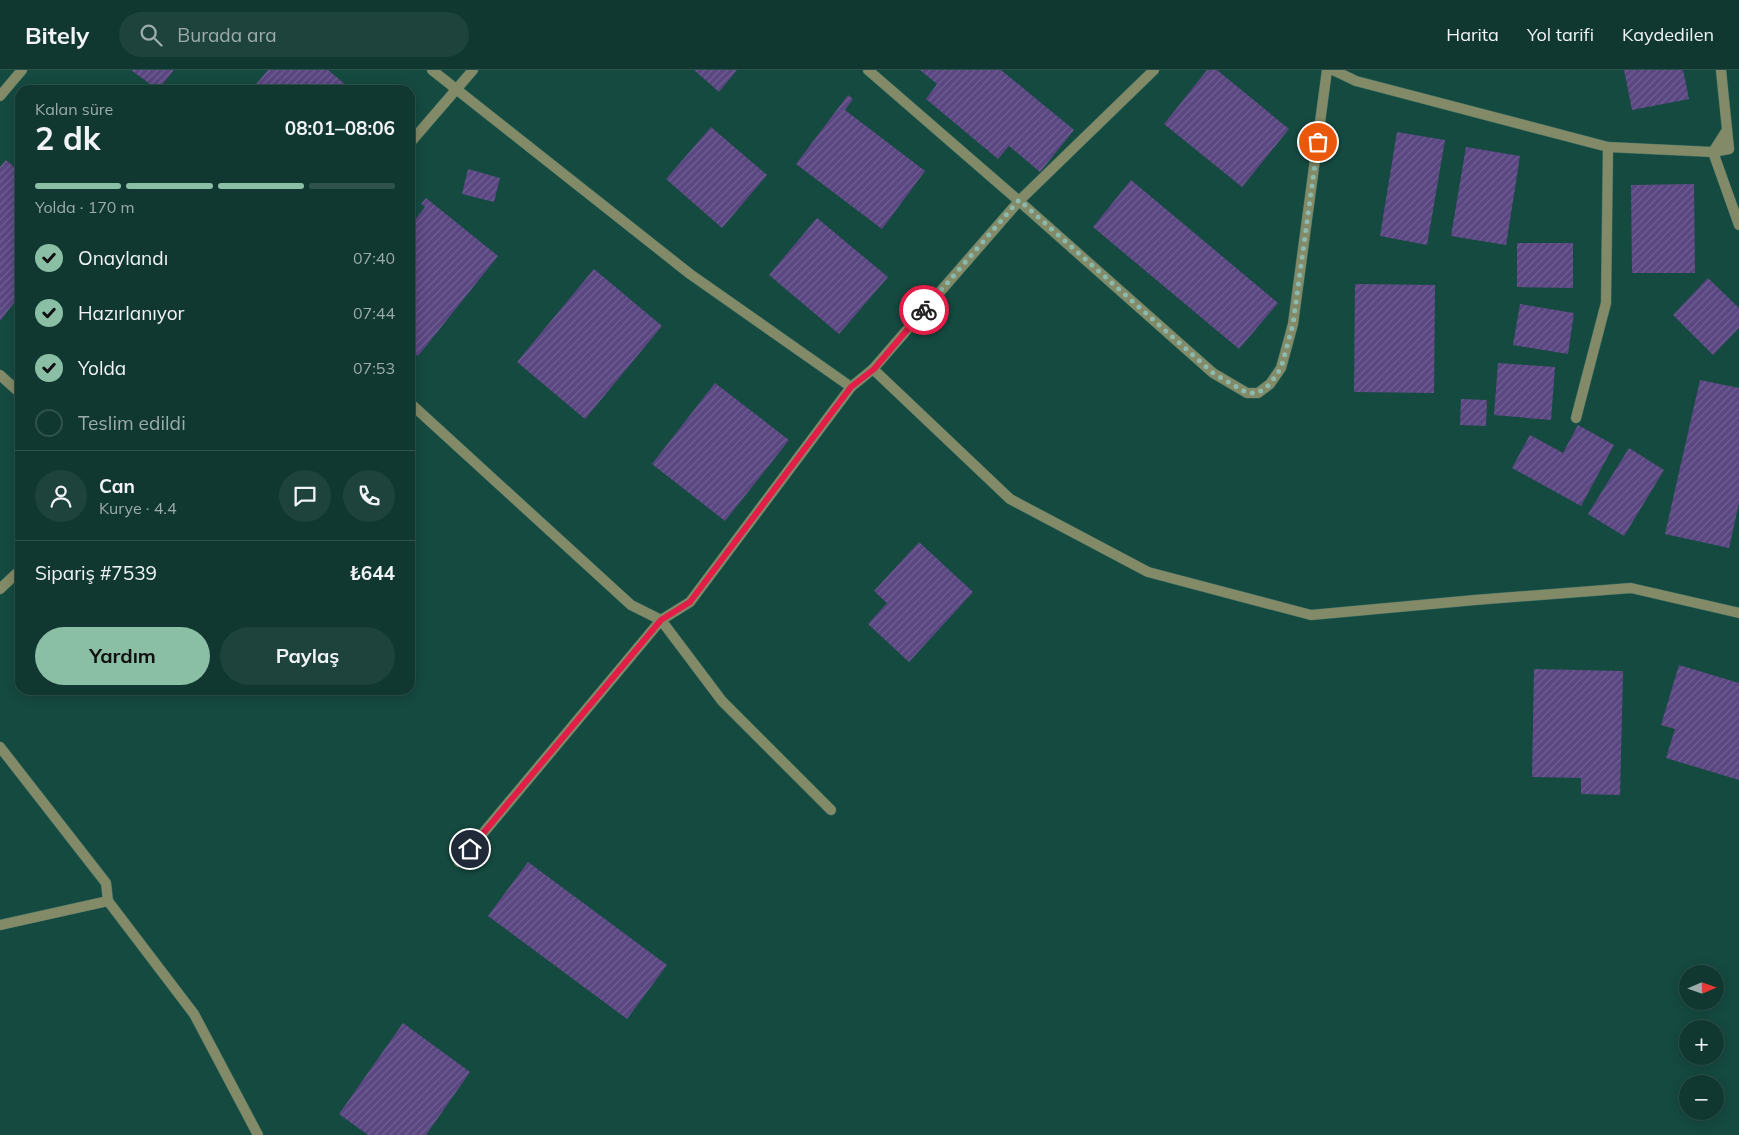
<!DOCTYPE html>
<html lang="tr">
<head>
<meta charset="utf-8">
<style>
  :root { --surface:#103830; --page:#1e433c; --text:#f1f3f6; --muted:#9cacab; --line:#30524c; --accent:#8abfa5 }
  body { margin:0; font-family:Mulish,sans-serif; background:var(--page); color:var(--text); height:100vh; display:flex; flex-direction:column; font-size:19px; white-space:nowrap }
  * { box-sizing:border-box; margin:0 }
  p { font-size:16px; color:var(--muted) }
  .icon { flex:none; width:28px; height:28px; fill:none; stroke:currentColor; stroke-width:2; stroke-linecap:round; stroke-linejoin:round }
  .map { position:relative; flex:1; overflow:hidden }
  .details { position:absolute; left:15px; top:15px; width:400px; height:610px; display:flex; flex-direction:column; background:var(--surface); border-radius:15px; box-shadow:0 2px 12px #0003,0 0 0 1px var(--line) }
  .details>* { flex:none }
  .needle { width:32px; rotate:88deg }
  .tools { position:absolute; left:1679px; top:895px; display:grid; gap:10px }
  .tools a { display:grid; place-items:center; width:45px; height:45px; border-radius:50%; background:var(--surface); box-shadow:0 2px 12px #0003,0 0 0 1px var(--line); font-size:25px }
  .pin { position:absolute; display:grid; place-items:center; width:42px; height:42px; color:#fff; margin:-21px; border:2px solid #fff; border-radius:50%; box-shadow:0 1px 5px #0007 }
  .courier { position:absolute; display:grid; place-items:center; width:50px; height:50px; margin:-25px; border:4px solid #e11d48; border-radius:50%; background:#fff; color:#222; box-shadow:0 1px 6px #0007 }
  .overview em { font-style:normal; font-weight:700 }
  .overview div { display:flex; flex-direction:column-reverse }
  .overview { display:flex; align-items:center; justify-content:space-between; height:85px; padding:0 20px }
  h1 { font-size:32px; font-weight:700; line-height:38px }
  .bar { display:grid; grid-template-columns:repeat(4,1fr); gap:8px 5px; align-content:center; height:60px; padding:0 20px }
  .bar i { height:6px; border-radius:4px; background:var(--line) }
  .bar .on { background:var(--accent) }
  .bar p { grid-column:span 4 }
  .line { display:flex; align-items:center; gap:12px; padding:0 20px; border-top:1px solid var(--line) }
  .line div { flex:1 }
  .round { display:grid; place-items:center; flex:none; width:52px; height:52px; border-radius:26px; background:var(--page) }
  ol { padding:0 20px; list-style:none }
  li { display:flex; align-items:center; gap:15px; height:55px }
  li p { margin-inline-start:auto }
  li .icon { padding:5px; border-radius:50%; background:var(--accent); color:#111; stroke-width:4 }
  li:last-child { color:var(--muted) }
  li i { width:28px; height:28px; border:2px solid var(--line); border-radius:50% }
  .primary-button { display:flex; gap:10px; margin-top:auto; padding:10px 20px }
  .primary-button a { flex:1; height:58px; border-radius:30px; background:var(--accent); color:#111; font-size:20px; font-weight:700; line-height:58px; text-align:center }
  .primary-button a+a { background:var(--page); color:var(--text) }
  header { display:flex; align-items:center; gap:30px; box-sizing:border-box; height:70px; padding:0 25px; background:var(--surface); border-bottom:1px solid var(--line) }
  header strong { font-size:24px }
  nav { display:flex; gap:28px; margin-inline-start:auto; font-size:18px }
  .search { width:350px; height:45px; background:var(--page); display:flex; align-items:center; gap:12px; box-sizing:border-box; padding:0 18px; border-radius:28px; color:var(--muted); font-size:19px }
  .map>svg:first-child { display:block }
</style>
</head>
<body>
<header>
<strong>Bitely</strong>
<div class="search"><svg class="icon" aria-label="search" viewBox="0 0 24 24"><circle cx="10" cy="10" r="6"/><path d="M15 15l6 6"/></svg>Burada ara</div>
<nav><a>Harita</a><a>Yol tarifi</a><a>Kaydedilen</a></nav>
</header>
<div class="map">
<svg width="1739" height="1065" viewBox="0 0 1739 1065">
  <defs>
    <pattern id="building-hatch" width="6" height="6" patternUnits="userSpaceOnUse" patternTransform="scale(1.25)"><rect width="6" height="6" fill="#5a4681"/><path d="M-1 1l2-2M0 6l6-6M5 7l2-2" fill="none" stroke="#706193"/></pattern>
  </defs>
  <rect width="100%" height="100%" fill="#154a40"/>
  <g fill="url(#building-hatch)">
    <polygon points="131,0 174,0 158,20"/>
    <polygon points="268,0 328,0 352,20 251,20"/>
    <polygon points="694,0 737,0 719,22"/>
    <polygon points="920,0 1001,0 1074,60 1040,102 1009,76 998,89 926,29 937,14"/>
    <polygon points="1207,0 1217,0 1289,59 1242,117 1164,54"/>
    <polygon points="1624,0 1683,0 1689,29 1632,40"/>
    <polygon points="848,25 853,29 845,40 925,101 882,159 796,94"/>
    <polygon points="711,57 767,105 722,158 666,109"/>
    <polygon points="1397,62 1445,70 1427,175 1380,166"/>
    <polygon points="1466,77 1520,86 1506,175 1451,166"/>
    <polygon points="6,90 20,102 20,225 0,251 0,97"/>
    <polygon points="468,99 500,108 494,132 462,124"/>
    <polygon points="1131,110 1278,233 1239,279 1093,157"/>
    <polygon points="1694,114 1695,203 1632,203 1631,115"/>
    <polygon points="426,128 498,186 418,286 410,280 410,156 425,137 421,134"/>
    <polygon points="817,148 888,207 839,264 769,205"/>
    <polygon points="1517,173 1573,173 1573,218 1517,217"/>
    <polygon points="594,199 662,256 585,349 517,292"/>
    <polygon points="1708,208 1739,238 1739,258 1713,285 1673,245"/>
    <polygon points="1355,214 1435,215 1434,323 1354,322"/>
    <polygon points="1520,234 1574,243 1568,284 1513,275"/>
    <polygon points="1498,293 1555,297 1551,350 1494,345"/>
    <polygon points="1700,310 1739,318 1739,433 1729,478 1665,464"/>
    <polygon points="715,313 789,370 725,451 652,394"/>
    <polygon points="1461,329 1487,330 1486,356 1460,355"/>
    <polygon points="1578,355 1614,375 1581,436 1512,398 1530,365 1563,383"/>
    <polygon points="1629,378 1664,400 1624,466 1588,444"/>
    <polygon points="919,472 973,522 909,592 868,554 887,533 874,521"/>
    <polygon points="1679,595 1739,613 1739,710 1666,688 1675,659 1661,655"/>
    <polygon points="1534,599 1623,601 1620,725 1581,724 1581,708 1532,707"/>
    <polygon points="528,792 667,895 627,949 488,846"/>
    <polygon points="403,953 470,1002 426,1065 368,1065 339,1044"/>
  </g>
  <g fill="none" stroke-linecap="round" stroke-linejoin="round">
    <g stroke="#35695f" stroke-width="11">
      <g id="minor">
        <polyline points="432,0 690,204 851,317"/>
        <polyline points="868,0 1019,131 1213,303 1247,323 1258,323 1270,314 1281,298 1293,254 1327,0"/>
        <polyline points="1333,0 1356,11 1608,77 1713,82 1729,79 1721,0"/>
        <polyline points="0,26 22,0"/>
        <polyline points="1727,60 1713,82 1739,155"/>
        <polyline points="410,73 473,0"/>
        <polyline points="873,299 1010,429 1148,502 1311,545 1475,530 1631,518 1739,543"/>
        <polyline points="0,305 20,323"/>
        <polyline points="410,333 631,535 661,550 690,532 851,317 873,299 1019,131 1154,0"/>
        <polyline points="1576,348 1606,233 1608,77"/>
        <polyline points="0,519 20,500"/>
        <polyline points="0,677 106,813 108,831 194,944 258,1065"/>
        <polyline points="459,792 661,550 722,631 831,740"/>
        <polyline points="0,855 108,831"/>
      </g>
    </g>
    <use href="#minor" stroke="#828a67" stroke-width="10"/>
  </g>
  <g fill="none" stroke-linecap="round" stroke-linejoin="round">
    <polyline stroke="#8ab9ae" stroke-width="5" stroke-dasharray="0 9" points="924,240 1019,130 1213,303 1247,323 1258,323 1270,314 1281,298 1293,254 1318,72"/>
    <polyline stroke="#e11d48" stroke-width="6" points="470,779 661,550 690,532 851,317 874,299 924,240"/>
  </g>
</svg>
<div class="tools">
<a><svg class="needle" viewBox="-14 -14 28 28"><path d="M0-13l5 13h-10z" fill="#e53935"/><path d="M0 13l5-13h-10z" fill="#9cacab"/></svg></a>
<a>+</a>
<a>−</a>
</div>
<div class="pin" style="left:1318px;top:72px;background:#ea580c"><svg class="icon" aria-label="bag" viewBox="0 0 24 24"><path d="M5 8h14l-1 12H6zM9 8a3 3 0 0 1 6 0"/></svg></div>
<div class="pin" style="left:470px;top:779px;background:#1f2937"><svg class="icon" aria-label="home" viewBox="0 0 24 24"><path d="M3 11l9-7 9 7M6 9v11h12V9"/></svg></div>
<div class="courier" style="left:924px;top:240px"><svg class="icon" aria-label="bike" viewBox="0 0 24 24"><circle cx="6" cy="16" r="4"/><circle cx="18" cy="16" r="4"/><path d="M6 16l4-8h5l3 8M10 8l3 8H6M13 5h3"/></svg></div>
<section class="details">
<div class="overview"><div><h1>2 dk</h1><p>Kalan süre</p></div><em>08:01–08:06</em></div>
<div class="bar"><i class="on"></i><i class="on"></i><i class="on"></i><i></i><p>Yolda · 170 m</p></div>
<ol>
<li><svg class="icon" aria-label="check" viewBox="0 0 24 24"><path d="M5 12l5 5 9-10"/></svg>Onaylandı<p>07:40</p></li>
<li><svg class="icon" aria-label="check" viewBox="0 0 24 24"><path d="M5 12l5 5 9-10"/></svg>Hazırlanıyor<p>07:44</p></li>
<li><svg class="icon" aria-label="check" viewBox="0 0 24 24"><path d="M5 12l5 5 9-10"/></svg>Yolda<p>07:53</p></li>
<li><i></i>Teslim edildi</li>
</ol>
<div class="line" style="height:90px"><a class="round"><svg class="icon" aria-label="person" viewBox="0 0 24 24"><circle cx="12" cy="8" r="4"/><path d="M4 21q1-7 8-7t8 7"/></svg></a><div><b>Can</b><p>Kurye · 4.4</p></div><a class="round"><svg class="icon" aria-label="chat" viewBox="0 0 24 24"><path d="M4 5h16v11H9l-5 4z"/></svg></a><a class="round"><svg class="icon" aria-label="phone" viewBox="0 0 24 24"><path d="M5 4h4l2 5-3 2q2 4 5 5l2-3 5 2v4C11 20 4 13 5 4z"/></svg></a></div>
<div class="line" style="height:65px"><div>Sipariş #7539</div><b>₺644</b></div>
<div class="primary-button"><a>Yardım</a><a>Paylaş</a></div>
</section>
</div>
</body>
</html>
